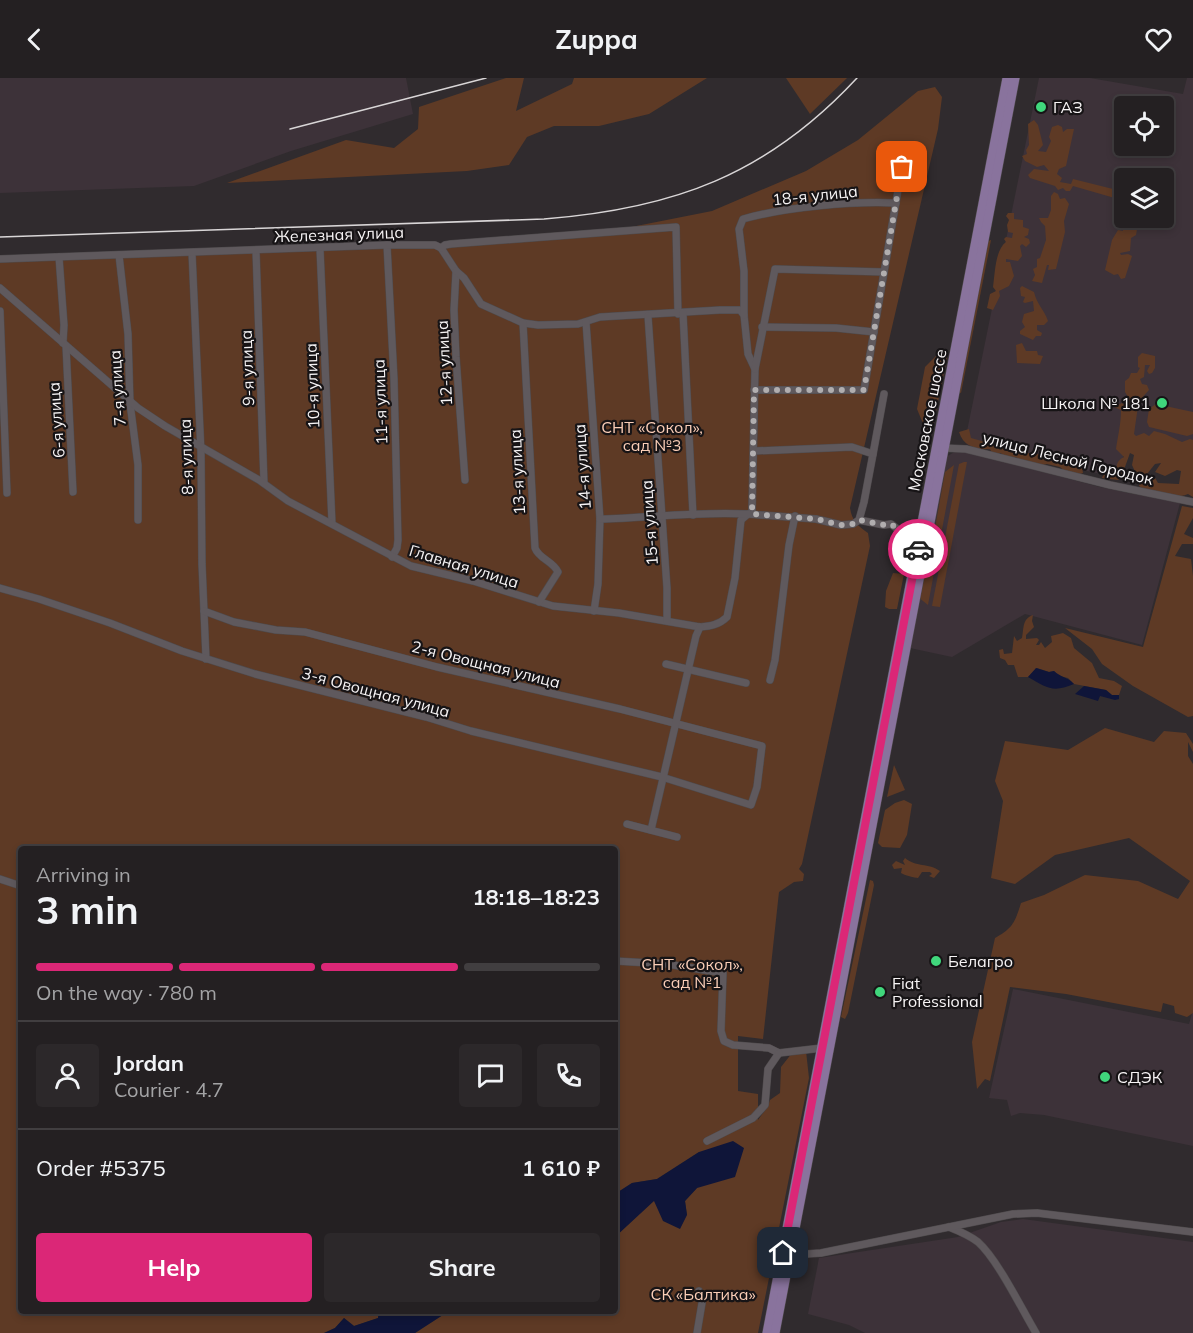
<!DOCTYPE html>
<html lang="en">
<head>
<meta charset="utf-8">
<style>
  :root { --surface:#242022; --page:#2c282a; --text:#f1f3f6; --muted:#a3a3a5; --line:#413e40; --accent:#db2777 }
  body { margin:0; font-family:Mulish,sans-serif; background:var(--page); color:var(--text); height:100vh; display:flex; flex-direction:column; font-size:22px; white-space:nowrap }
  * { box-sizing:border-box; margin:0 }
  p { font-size:20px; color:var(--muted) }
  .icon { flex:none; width:33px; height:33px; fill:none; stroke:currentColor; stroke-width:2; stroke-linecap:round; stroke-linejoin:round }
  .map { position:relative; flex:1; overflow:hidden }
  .drawer { position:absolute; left:18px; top:768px; width:600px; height:468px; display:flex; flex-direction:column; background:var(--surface); border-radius:6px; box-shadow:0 3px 9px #0003,0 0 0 2px var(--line) }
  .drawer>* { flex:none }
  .controls { position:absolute; left:1114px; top:18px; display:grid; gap:12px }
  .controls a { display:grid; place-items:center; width:60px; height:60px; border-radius:6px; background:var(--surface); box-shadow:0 3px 9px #0003,0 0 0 2px var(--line); font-size:30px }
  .pin { position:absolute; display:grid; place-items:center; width:51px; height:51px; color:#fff; margin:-26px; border-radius:12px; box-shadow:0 3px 9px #0006 }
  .courier { position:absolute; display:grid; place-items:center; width:60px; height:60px; margin:-30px; border:4px solid #db2777; border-radius:50%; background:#fff; color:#222; box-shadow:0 2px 8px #0007 }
  .head em { font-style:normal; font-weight:700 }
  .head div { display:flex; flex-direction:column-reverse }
  .head { display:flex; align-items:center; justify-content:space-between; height:102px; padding:0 18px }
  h1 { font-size:39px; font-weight:700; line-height:45px }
  .bar { display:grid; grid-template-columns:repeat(4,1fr); gap:9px 6px; align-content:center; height:72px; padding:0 18px }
  .bar i { height:8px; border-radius:4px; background:var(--line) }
  .bar .on { background:var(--accent) }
  .bar p { grid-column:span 4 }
  .line { display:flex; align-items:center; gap:15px; padding:0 18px; border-top:2px solid var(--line) }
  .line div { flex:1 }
  .round { display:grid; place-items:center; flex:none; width:63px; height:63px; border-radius:6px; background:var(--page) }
  .action { display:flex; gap:12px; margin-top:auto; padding:12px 18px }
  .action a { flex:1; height:69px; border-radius:6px; background:var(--accent); color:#fff; font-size:24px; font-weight:700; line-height:69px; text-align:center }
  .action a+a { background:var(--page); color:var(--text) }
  header { display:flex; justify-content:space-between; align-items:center; height:78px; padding:0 18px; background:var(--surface); font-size:27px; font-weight:700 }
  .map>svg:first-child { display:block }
</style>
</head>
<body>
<header><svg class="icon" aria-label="back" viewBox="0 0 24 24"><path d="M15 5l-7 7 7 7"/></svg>Zuppa<svg class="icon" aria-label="heart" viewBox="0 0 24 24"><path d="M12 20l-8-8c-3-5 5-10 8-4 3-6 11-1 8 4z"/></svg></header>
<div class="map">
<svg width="1193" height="1255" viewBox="0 0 1193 1255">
  <rect width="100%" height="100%" fill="#302b2e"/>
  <g fill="#3d3239" fill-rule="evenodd">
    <polygon points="0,0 406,0 413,36 291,73 194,108 0,115"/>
    <path d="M 1039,0 L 1090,0 L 1183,16 L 1187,0 L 1193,0 L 1193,379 L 1125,369 L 1119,400 L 968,367 L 965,363 ZM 1125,28 L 1164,28 L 1164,68 L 1125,68 ZM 1125,100 L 1164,100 L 1164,140 L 1125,140 Z"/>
    <polygon points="956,373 964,373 1100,409 1180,425 1142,567 1025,536 952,579 910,570 946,379"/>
    <polygon points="1013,911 1189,946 1193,932 1193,1068 1044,1037 1020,1035 1011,1038 1007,1022 989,1020"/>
    <polygon points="1023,1141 1193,1164 1193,1255 865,1255 849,1247 808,1236 819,1180 958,1159 1001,1144"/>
  </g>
  <g fill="#5e3a25">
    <polygon points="506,0 524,0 516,33 572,6 574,0 707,0 649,36 599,48 554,48 527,59 509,87 467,93 227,105 346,62 394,70 418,51 419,29"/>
    <polygon points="786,0 847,0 810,36"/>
    <path d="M 935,9 L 942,19 L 938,51 L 850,430 C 852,443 858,448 868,455 L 870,468 L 802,786 L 799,791 L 804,796 L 803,803 L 794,804 L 779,814 L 763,961 L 738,958 L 738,1013 L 758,1016 L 758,1042 L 768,1028 L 770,1022 L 780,1015 L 781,989 L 792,975 L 806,973 L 809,1000 L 758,1255 L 415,1255 L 449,1233 L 615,1233 L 615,1159 L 654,1122 L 687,1137 L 685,1123 L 697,1110 L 699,1074 L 657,1101 L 632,1105 L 615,1116 L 615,771 L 21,771 L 21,1233 L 379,1233 L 378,1240 L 354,1248 L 344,1240 L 335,1250 L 324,1255 L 0,1255 L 0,179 L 518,163 L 616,152 L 712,133 L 806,93 L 858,62 L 918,13 Z"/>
    <polygon points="1034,42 1038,47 1043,67 1038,73 1046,74 1051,63 1049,59 1052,49 1058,47 1062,49 1063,54 1067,51 1074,51 1066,88 1059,91 1057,96 1062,100 1060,104 1071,106 1073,101 1125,114 1125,123 1073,108 1070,113 1066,113 1063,110 1058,112 1055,108 1030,100 1028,97 1034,91 1049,93 1044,87 1037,89 1025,83 1022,78 1027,76 1026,72 1029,67 1028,46"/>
    <polygon points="1054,114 1058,116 1060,121 1065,120 1069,126 1064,143 1065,154 1056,191 1048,192 1049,187 1047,187 1042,205 1032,203 1035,197 1033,191 1037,189 1037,181 1040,180 1046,162 1045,148 1041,144 1039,140 1048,140 1051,132 1051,118"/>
    <path d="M 1008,135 L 1014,135 L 1014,141 L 1023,142 L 1023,149 L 1029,151 L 1028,157 L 1024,159 L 1029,161 L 1030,165 L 1026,169 L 1022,166 L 1020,168 L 1022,178 L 1018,183 L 1006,181 L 1006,184 L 1010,184 L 1014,198 L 1009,208 L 999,213 L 1000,218 L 993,232 L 987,230 L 990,216 L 996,213 L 993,209 C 995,196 995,172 1006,164 L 1004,161 L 1006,159 L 1012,160 L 1013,155 L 1008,154 L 1007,147 L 1009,142 L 1006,138 Z"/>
    <polygon points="1127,140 1139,140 1136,157 1131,160 1130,173 1120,175 1121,177 1128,176 1132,178 1125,200 1121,201 1118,196 1114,197 1105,192 1112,162 1118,152 1123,153 1122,147"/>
    <polygon points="991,162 961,315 959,314 988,163"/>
    <path d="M 1022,208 L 1034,214 C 1037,227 1044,231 1048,243 L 1044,247 L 1037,247 L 1037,252 L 1042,255 L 1041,258 L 1036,258 L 1033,262 L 1020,256 L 1020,253 L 1025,249 L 1022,244 L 1024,236 L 1034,233 L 1033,223 L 1025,225 L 1023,224 L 1025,219 L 1021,218 L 1020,210 Z"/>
    <polygon points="1022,265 1026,273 1037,273 1038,277 1043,278 1040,286 1017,285 1016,267"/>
    <polygon points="945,272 947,280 933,348 928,351 924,348 917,331 925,289 941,273"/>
    <path d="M 1142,275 L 1155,278 L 1155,290 L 1152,295 L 1149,296 L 1147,293 L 1150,287 L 1145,287 L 1144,299 L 1140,301 L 1142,306 L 1147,307 L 1149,312 L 1137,325 L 1138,328 L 1134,356 L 1136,358 L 1144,355 L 1149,358 L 1154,353 L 1165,356 L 1182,364 L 1190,361 L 1193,362 L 1193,419 L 1188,416 C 1174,422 1151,417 1139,408 L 1140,404 L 1152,397 L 1154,398 L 1158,405 L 1179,406 L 1181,393 L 1177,392 L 1165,398 L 1155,394 L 1161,385 L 1155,386 L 1147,396 L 1138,400 L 1132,387 L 1134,377 L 1130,375 L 1121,400 L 1118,402 L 1102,400 L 1104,395 L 1116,397 C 1116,388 1116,383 1124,379 L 1116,371 C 1118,357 1121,346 1121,332 L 1114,329 L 1122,325 L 1128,329 L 1130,325 L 1126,323 L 1128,319 L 1125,314 L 1125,303 L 1129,300 L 1131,295 L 1137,295 L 1140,290 L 1138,289 L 1138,279 Z"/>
    <polygon points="1156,326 1193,334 1193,356 1187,358 1149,349 1147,344 1149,331"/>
    <path d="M 969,351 L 971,360 L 996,367 L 1002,367 L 1004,370 L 1007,367 L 1014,368 L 1017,374 L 1038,376 L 1082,389 L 1083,395 L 1071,399 L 1060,389 L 1047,386 L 1039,388 L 1025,382 L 1019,382 L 1016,379 L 1004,381 L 1001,375 L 993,378 L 990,371 C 976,372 963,368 959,354 Z"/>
    <polygon points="964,384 967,384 940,529 932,528 959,386"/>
    <polygon points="954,387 928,527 918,519 930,471 928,470 930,452 935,450 945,394"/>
    <polygon points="1182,428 1193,430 1193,440 1184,456 1193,460 1193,466 1182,466 1175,478 1191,481 1193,498 1193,638 1188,639 1133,608 1102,586 1092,571 1065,550 1143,569"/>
    <polygon points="893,495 904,496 897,531 889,531 885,529 886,513"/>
    <path d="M 1033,537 L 1032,543 L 1034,549 L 1026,557 L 1026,561 L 1037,560 L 1039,562 L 1036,567 L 1039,567 L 1041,564 L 1045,570 L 1052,564 L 1051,558 L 1063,555 L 1071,560 L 1074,570 L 1092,585 L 1099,600 L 1114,603 L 1122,608 L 1119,617 L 1112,617 L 1106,612 L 1074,606 L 1068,600 L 1059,598 L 1054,593 L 1049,594 L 1037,590 L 1028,599 L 1018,599 L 1014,587 L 1008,587 L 1005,582 L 1000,580 L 999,572 L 1003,571 L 1004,576 L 1012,575 L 1014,558 L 1017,563 L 1022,560 C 1024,550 1022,541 1033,537 Z"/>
    <path d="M 1105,650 L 1154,664 L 1164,653 L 1186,655 L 1193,666 L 1193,674 L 1188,664 L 1188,678 L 1193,686 L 1193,935 L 1187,939 L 1175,935 L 1174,928 L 1163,925 L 1161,934 L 1066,916 L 1010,909 L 990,1003 L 985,1001 L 977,1011 L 972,964 L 995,860 C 1013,850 1015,844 1021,825 L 1044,817 L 1085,797 L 1138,803 L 1178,821 L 1190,803 L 1129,760 L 1055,777 L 1015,806 L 991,800 L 1003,723 L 995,703 L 1005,663 L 1068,672 Z"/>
    <polygon points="894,687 905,712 887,719"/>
    <polygon points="904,722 912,726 907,757 900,770 882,769 878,765 885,732 895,725"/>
    <path d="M 905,780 C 915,789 929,785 940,793 L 934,800 L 929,798 L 932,796 L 930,794 L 922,794 L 918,800 C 915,800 904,797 901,795 L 902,790 L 894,791 L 892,787 L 896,783 L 905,787 L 903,783 Z"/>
    <polygon points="870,802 873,803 874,807 848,935 845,941 841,939"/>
  </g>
  <g fill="#0f1539">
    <path d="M 1036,590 L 1049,594 L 1054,593 C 1060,599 1068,599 1074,606 C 1053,615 1047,610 1028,599 Z"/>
    <polygon points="1084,608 1106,612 1112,617 1119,617 1119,621 1115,622 1100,618 1098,623 1075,616"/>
    <polygon points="733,1063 744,1070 735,1099 697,1110 685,1123 687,1137 680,1151 663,1143 654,1123 615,1159 615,1116 632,1105 657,1101 699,1074"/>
    <polygon points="379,1233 449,1233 415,1255 324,1255 335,1250 344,1240 354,1248 378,1240"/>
  </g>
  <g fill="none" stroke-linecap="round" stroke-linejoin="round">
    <g stroke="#4e4a4c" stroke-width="8">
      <g id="minor">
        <polyline points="387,167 394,301 398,462 397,470 392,479"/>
        <polyline points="441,170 456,193 454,232 456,279 465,402"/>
        <polyline points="320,171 332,445"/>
        <polyline points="256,173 264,405"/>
        <polyline points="192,175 201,374 202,486 206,581"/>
        <polyline points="119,177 128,256 130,325 138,387 138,442"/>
        <polyline points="59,179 64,247 63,265"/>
        <polyline points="0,181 387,167 435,167 441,170 445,167 451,166 676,149 678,236"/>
        <polyline points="456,193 464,200 481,226 523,245 538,247 578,246 600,239 720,232 740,232 744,237 748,276 755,291 752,436"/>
        <path d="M 0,210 L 138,330 L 165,348 L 259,402 L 288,423 L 411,488 L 473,503 L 553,528 L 619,535 L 700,549 C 710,548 719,547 727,539 L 735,500 L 741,442 L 748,436 L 816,441 L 841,447 L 853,446 L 859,442 L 884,447 L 891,446 L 900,453 L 921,456"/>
        <polyline points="0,233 7,415"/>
        <polyline points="683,235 693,437"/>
        <path d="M 744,237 L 744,193 L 739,151 L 743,141 C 786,129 852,123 896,125"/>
        <polyline points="648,238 667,510 667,543"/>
        <polyline points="586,244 600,441 598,506 594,533"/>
        <path d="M 523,245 L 535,470 C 539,481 553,483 558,494 L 539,524"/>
        <polyline points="762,249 836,250 874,254"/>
        <polyline points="66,268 73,414"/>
        <polyline points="755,291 775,191 884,194"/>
        <polyline points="754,312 864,312 905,71"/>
        <polyline points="943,370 966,371 1110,407 1193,424"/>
        <polyline points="754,373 852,369 873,376 864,424 859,442"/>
        <polyline points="873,376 884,316"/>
        <path d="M 600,441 C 649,440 698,433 748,436"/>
        <polyline points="0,510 39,521 110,545 182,573 255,596 426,639 471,653 662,699 751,727 757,709 762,668 620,631 437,589 305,554 276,552 234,544 204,533"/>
        <polyline points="666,586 746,605"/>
        <polyline points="770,602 775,582 789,467 795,438"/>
        <polyline points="627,746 677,759"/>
        <polyline points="651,752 696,558 700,549"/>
        <polyline points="0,801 21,808"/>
        <polyline points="615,883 667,886 723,895 721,953 724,963 733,967 769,970 779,975 822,970"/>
        <polyline points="707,1063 753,1040 765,1027 768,991 779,975"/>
        <path d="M 949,1149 C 959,1153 969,1157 978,1164 C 998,1182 1021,1230 1036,1255"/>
        <polyline points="791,1177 821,1175 1013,1136 1037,1135 1193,1154"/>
        <polyline points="697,1255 702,1225 699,1213"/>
      </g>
    </g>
    <g stroke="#4e4a4c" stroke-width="10">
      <g id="major">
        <polyline points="767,1255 1007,0"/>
        <polyline points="775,1255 1015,0"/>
      </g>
    </g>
    <use href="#minor" stroke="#5f595d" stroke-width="7"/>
    <use href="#major" stroke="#89739d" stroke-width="9"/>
    <g stroke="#d9d6d7" stroke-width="1.5">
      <polyline points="290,51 486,0"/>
      <path d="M 0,159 L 544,141 C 673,131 767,97 857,0"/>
    </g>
  </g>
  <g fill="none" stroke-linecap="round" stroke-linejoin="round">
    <polyline stroke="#b1aeaf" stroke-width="6" stroke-dasharray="0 10.8" points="902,89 864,312 754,312 752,436 816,441 841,447 853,446 859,442 884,447 891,446 900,453 921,456 918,471"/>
    <polyline stroke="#db2777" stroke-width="8" points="783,1175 918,471"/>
  </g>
  <g fill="#40d77c" stroke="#171416" stroke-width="2">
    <circle cx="1041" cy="29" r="6"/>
    <circle cx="1162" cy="325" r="6"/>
    <circle cx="936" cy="883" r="6"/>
    <circle cx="880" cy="914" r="6"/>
    <circle cx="1105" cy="999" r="6"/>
  </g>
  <g text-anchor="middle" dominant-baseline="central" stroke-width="4.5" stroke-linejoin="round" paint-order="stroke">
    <g font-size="16" fill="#f7f4f5" stroke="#171416" text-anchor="start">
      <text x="1053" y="29">ГАЗ</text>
      <text x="1150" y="325" text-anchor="end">Школа № 181</text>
      <text x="948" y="883">Белагро</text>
      <text x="892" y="905">Fiat<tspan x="892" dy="18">Professional</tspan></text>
      <text x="1117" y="999">СДЭК</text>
    </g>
    <g font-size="16" fill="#f7f4f5" stroke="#171416">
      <text transform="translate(815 117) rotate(-6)">18-я улица</text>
      <text transform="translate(339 156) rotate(-2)">Железная улица</text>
      <text transform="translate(444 285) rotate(-93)">12-я улица</text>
      <text transform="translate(247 290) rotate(-92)">9-я улица</text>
      <text transform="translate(312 308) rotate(-92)">10-я улица</text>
      <text transform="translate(117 310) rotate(-94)">7-я улица</text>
      <text transform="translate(380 324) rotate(-92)">11-я улица</text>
      <text transform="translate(56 342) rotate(-94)">6-я улица</text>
      <text transform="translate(927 342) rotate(-79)">Московское шоссе</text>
      <text transform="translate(186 379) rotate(-92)">8-я улица</text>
      <text transform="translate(1068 380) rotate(14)">улица Лесной Городок</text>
      <text transform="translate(582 389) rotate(-94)">14-я улица</text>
      <text transform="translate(517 394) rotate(-93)">13-я улица</text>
      <text transform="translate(649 445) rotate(-94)">15-я улица</text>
      <text transform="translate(464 488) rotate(17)">Главная улица</text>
      <text transform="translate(486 586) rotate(14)">2-я Овощная улица</text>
      <text transform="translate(376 614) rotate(15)">3-я Овощная улица</text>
    </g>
    <g font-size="16" fill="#fbceb7" stroke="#171416">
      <text x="652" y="349">СНТ «Сокол»,<tspan x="652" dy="18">сад №3</tspan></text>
      <text x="692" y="886">СНТ «Сокол»,<tspan x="692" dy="18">сад №1</tspan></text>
      <text x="703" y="1216">СК «Балтика»</text>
    </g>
  </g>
</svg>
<div class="controls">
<a><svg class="icon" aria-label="locate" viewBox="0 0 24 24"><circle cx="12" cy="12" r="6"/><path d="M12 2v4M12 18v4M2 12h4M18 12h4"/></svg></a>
<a><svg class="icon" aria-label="layers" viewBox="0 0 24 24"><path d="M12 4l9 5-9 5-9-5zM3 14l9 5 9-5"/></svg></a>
</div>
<div class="pin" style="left:902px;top:89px;background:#ea580c"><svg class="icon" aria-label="bag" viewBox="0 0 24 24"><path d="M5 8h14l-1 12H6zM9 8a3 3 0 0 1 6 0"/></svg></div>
<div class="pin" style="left:783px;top:1175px;background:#1f2937"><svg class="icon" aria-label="home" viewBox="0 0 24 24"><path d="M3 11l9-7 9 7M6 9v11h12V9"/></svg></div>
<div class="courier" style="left:918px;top:471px"><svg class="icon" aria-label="car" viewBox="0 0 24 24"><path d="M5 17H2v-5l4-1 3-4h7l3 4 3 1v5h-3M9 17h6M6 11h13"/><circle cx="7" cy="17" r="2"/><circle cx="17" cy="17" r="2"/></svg></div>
<section class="drawer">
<div class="head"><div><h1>3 min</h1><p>Arriving in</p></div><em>18:18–18:23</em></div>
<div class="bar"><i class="on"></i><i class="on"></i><i class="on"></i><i></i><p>On the way · 780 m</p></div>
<div class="line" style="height:108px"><a class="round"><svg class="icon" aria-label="person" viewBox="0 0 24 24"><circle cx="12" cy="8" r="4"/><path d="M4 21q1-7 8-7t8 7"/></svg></a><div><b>Jordan</b><p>Courier · 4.7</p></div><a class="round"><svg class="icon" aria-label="chat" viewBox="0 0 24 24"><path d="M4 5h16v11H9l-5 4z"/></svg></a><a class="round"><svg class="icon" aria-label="phone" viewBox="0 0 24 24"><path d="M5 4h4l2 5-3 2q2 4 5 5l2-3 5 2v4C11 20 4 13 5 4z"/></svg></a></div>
<div class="line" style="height:78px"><div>Order #5375</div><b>1 610 ₽</b></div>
<div class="action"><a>Help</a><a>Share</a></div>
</section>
</div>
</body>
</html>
